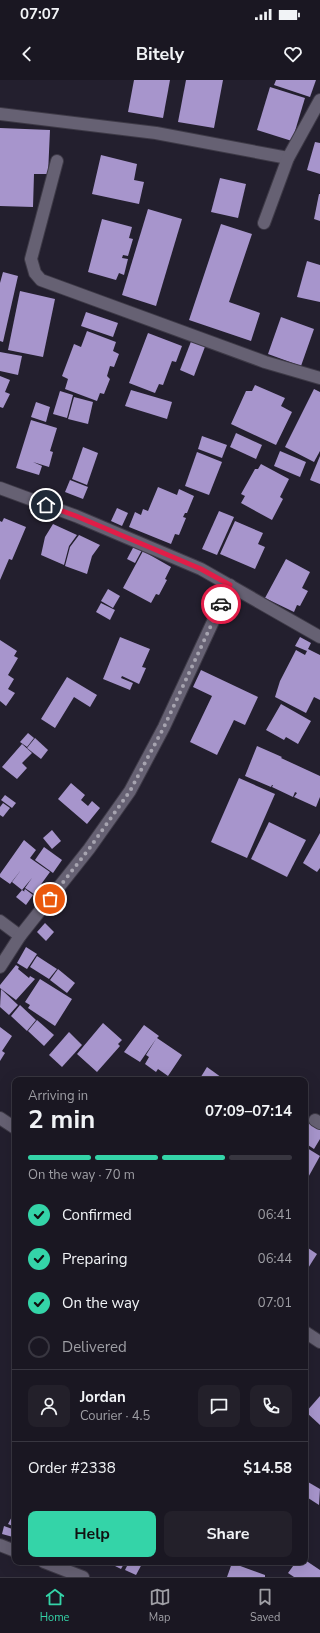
<!DOCTYPE html>
<html lang="en">
<head>
<meta charset="utf-8">
<style>
  :root { --surface:#1a1722; --page:#23202a; --text:#f1f3f6; --muted:#9f9fa5; --line:#383640; --accent:#34d4a8 }
  body { margin:0; font-family:"Nunito Sans",sans-serif; background:var(--page); color:var(--text); height:100vh; display:flex; flex-direction:column; font-size:15px; white-space:nowrap }
  * { box-sizing:border-box; margin:0 }
  p { font-size:13px; color:var(--muted) }
  .icon { flex:none; width:22px; height:22px; fill:none; stroke:currentColor; stroke-width:2; stroke-linecap:round; stroke-linejoin:round }
  .map { position:relative; flex:1; overflow:hidden }
  .side { position:absolute; left:12px; top:997px; width:296px; height:488px; display:flex; flex-direction:column; background:var(--surface); border-radius:8px; box-shadow:0 4px 16px #0002,0 0 0 1px var(--line) }
  .side>* { flex:none }
  .pin { position:absolute; display:grid; place-items:center; width:34px; height:34px; color:#fff; margin:-17px; border:2px solid #fff; border-radius:50%; box-shadow:0 1px 4px #0007 }
  .courier { position:absolute; display:grid; place-items:center; width:40px; height:40px; margin:-20px; border:3px solid #e11d48; border-radius:50%; background:#fff; color:#222; box-shadow:0 1px 5px #0007 }
  .headline em { font-style:normal; font-weight:700 }
  .headline div { display:flex; flex-direction:column-reverse }
  .headline { display:flex; align-items:center; justify-content:space-between; height:68px; padding:0 16px }
  h1 { font-size:26px; font-weight:700; line-height:30px }
  .bar { display:grid; grid-template-columns:repeat(4,1fr); gap:6px 4px; align-content:center; height:48px; padding:0 16px }
  .bar i { height:5px; border-radius:3px; background:var(--line) }
  .bar .on { background:var(--accent) }
  .bar p { grid-column:span 4 }
  .line { display:flex; align-items:center; gap:10px; padding:0 16px; border-top:1px solid var(--line) }
  .line div { flex:1 }
  .round { display:grid; place-items:center; flex:none; width:42px; height:42px; border-radius:8px; background:var(--page) }
  ol { padding:0 16px; list-style:none }
  li { display:flex; align-items:center; gap:12px; height:44px }
  li p { margin-inline-start:auto }
  li .icon { padding:4px; border-radius:50%; background:var(--accent); color:#111; stroke-width:4 }
  li:last-child { color:var(--muted) }
  li i { width:22px; height:22px; border:2px solid var(--line); border-radius:50% }
  .action { display:flex; gap:8px; margin-top:auto; padding:8px 16px }
  .action a { flex:1; height:46px; border-radius:8px; background:var(--accent); color:#111; font-size:16px; font-weight:700; line-height:46px; text-align:center }
  .action a+a { background:var(--page); color:var(--text) }
  .status { display:flex; justify-content:space-between; align-items:center; height:28px; padding:0 20px; background:var(--surface); direction:ltr }
  .status svg { height:11px; fill:currentColor }
  header { display:flex; justify-content:space-between; align-items:center; height:52px; padding:0 16px; background:var(--surface); font-size:18px; font-weight:700 }
  .dock { display:flex; justify-content:space-around; align-items:center; height:56px; border-top:1px solid var(--line); background:var(--surface); font-size:11px; color:var(--muted) }
  .dock a { display:grid; justify-items:center; gap:2px }
  .dock .on { color:var(--accent) }
  .map>svg:first-child { display:block }
</style>
</head>
<body>
<div class="status"><b>07:07</b><svg viewBox="0 0 49 12"><path d="M0 12V9h3v3zM5 12V6h3v6zM10 12V3h3v9zM15 12V0h3v12zM26 1h20v11H26zM47 4h2v5h-2z"/></svg></div>
<header><svg class="icon" aria-label="back" viewBox="0 0 24 24"><path d="M15 5l-7 7 7 7"/></svg>Bitely<svg class="icon" aria-label="heart" viewBox="0 0 24 24"><path d="M12 20l-8-8c-3-5 5-10 8-4 3-6 11-1 8 4z"/></svg></header>
<div class="map">
<svg width="320" height="1497" viewBox="0 0 320 1497">
  <rect width="100%" height="100%" fill="#231f2e"/>
  <g fill="#a795cc">
    <polygon points="134,0 170,0 163,38 128,32"/>
    <polygon points="186,0 223,0 214,48 178,42"/>
    <polygon points="276,0 316,0 310,17 274,5"/>
    <polygon points="270,7 305,18 292,61 257,50"/>
    <polygon points="0,48 50,50 48,94 34,94 33,127 0,126"/>
    <polygon points="315,62 320,63 320,94 307,90"/>
    <polygon points="101,75 137,84 134,100 144,102 139,124 92,114"/>
    <polygon points="220,98 246,104 238,138 211,132"/>
    <polygon points="319,114 320,114 320,141 314,139"/>
    <polygon points="148,129 182,139 156,226 122,215"/>
    <polygon points="102,139 132,147 129,158 133,159 128,176 123,175 122,178 128,179 124,195 119,193 116,200 88,192"/>
    <polygon points="221,144 252,154 229,222 260,233 251,261 189,240"/>
    <polygon points="307,181 320,185 320,222 297,217"/>
    <polygon points="3,192 18,196 3,262 0,261 0,203"/>
    <polygon points="20,211 55,219 43,277 8,270"/>
    <polygon points="86,232 118,243 113,257 81,246"/>
    <polygon points="281,237 314,249 301,286 268,274"/>
    <polygon points="87,251 116,262 113,271 119,274 114,287 110,286 107,296 110,299 104,314 100,313 97,321 65,309 68,299 62,296 74,264 81,267"/>
    <polygon points="148,253 182,266 176,282 172,281 163,305 159,304 155,313 129,303"/>
    <polygon points="192,259 206,264 194,296 180,290"/>
    <polygon points="0,272 22,276 18,295 0,291"/>
    <polygon points="0,296 10,300 5,312 10,314 3,328 0,327"/>
    <polygon points="255,305 285,318 281,326 292,332 276,365 231,344 246,311 252,311"/>
    <polygon points="314,309 320,312 320,371 314,382 285,367"/>
    <polygon points="131,310 172,322 167,339 125,326"/>
    <polygon points="60,311 73,315 67,338 53,334"/>
    <polygon points="74,317 93,322 88,344 68,339"/>
    <polygon points="36,322 50,327 46,342 31,337"/>
    <polygon points="31,340 57,348 50,371 53,372 49,387 33,382 42,386 39,395 16,388"/>
    <polygon points="236,353 262,365 256,379 230,367"/>
    <polygon points="202,356 227,365 222,378 198,369"/>
    <polygon points="83,367 98,373 87,405 72,399"/>
    <polygon points="280,371 306,382 300,397 274,386"/>
    <polygon points="197,372 222,382 209,415 185,406"/>
    <polygon points="320,376 320,404 310,400"/>
    <polygon points="261,384 289,399 280,417 283,419 272,440 241,423 245,416 241,414 255,389 258,389"/>
    <polygon points="70,400 88,407 83,419 65,412"/>
    <polygon points="158,407 177,415 179,409 194,416 187,433 185,433 183,437 186,438 179,455 175,454 171,464 129,447 135,432 141,435 143,429 148,431"/>
    <polygon points="117,428 128,433 122,446 111,441"/>
    <polygon points="219,431 234,437 217,475 202,469"/>
    <polygon points="4,438 26,447 12,480 9,479 0,500 0,441 2,442"/>
    <polygon points="235,441 263,453 258,464 265,467 255,489 220,474"/>
    <polygon points="53,444 77,455 69,466 64,485 41,475 45,457"/>
    <polygon points="79,455 100,465 92,476 87,494 65,486 70,467"/>
    <polygon points="134,466 142,470 135,483 127,479"/>
    <polygon points="143,471 171,487 165,499 167,500 159,515 156,514 151,523 123,508"/>
    <polygon points="286,479 310,492 302,508 308,511 300,526 297,525 294,532 265,518"/>
    <polygon points="108,509 120,516 113,528 101,521"/>
    <polygon points="101,523 115,530 110,540 96,532"/>
    <polygon points="120,557 150,569 142,587 146,588 139,604 122,596 121,598 133,603 130,610 103,599"/>
    <polygon points="300,557 311,563 308,569 320,575 320,620 314,617 306,633 275,617 280,601 296,570 305,575 307,571 295,566"/>
    <polygon points="0,560 17,571 14,576 18,578 8,595 14,599 8,609 15,613 6,626 0,621"/>
    <polygon points="201,590 258,617 245,645 234,640 217,675 190,662 212,616 193,607"/>
    <polygon points="67,597 97,615 90,627 74,617 55,648 41,639"/>
    <polygon points="281,624 311,641 298,664 286,657 284,660 266,650"/>
    <polygon points="28,653 34,658 27,667 20,662"/>
    <polygon points="35,658 48,670 41,679 27,668"/>
    <polygon points="22,664 32,673 22,683 27,688 17,699 2,687"/>
    <polygon points="257,666 282,677 281,678 320,696 320,717 316,727 294,717 297,713 295,712 293,717 272,707 273,705 272,705 271,707 245,696"/>
    <polygon points="239,698 275,714 247,778 211,762"/>
    <polygon points="71,703 85,715 81,720 88,726 92,721 100,728 87,744 58,719"/>
    <polygon points="5,715 16,723 12,728 1,720"/>
    <polygon points="3,723 10,728 3,737 0,735 0,727"/>
    <polygon points="269,742 306,760 287,797 251,779"/>
    <polygon points="52,750 61,761 52,769 43,758"/>
    <polygon points="320,753 320,788 317,792 303,783"/>
    <polygon points="24,760 36,770 30,778 50,792 34,814 25,808 32,798 22,810 12,802 21,790 10,804 0,797 0,794"/>
    <polygon points="44,767 62,780 53,793 35,780"/>
    <polygon points="25,809 33,815 26,825 16,817 22,810 25,812 24,811"/>
    <polygon points="45,843 54,852 46,861 37,852"/>
    <polygon points="26,867 37,874 27,889 17,883"/>
    <polygon points="37,876 57,889 49,899 30,887"/>
    <polygon points="16,885 19,887 18,889 29,898 30,896 35,899 16,920 0,908 0,905"/>
    <polygon points="58,889 75,903 67,913 50,900"/>
    <polygon points="40,899 72,919 55,946 28,928 30,925 25,922"/>
    <polygon points="1,909 18,925 9,935 0,927"/>
    <polygon points="20,925 36,940 27,951 11,936"/>
    <polygon points="37,940 54,955 44,966 28,951"/>
    <polygon points="103,943 122,960 118,964 120,966 97,992 77,974"/>
    <polygon points="144,945 159,956 157,958 182,975 168,996 158,989 156,992 145,984 149,977 146,975 156,959 140,982 124,972"/>
    <polygon points="0,947 12,956 2,971 5,973 0,981"/>
    <polygon points="69,952 82,965 62,987 49,975"/>
    <polygon points="207,987 225,1000 199,1000"/>
    <polygon points="305,1040 314,1046 320,1046 320,1059 314,1069 305,1063"/>
    <polygon points="307,1068 320,1076 305,1103 305,1071"/>
    <polygon points="305,1166 317,1174 305,1193"/>
    <polygon points="320,1316 320,1345 306,1332"/>
    <polygon points="308,1402 320,1409 319,1425 305,1416 305,1407"/>
    <polygon points="15,1431 15,1447 8,1444"/>
    <polygon points="4,1446 15,1450 13,1457 2,1454"/>
    <polygon points="305,1480 320,1490 320,1497 294,1497 288,1493 296,1482 305,1482"/>
    <polygon points="107,1482 125,1482 121,1489"/>
    <polygon points="129,1482 143,1482 136,1495 125,1490"/>
    <polygon points="232,1483 265,1495 265,1497 227,1497"/>
  </g>
  <g fill="none" stroke-linecap="round" stroke-linejoin="round">
    <g stroke="#3e3a47" stroke-width="14">
      <g id="minor">
        <polyline points="0,34 156,53 288,78"/>
        <polyline points="57,81 31,179 35,193 41,200 265,282 320,298"/>
        <polyline points="264,143 288,78 320,20"/>
        <polyline points="0,408 76,436 201,489 320,557"/>
        <polyline points="0,841 20,856"/>
        <polyline points="0,887 20,856 89,769 130,711 164,647 230,505"/>
        <polyline points="0,1038 15,1048"/>
        <polyline points="315,1040 320,1043"/>
        <polyline points="305,1252 320,1262"/>
        <polyline points="0,1465 15,1471"/>
        <polyline points="44,1482 83,1497"/>
      </g>
    </g>
    <use href="#minor" stroke="#666173" stroke-width="12"/>
  </g>
  <g fill="none" stroke-linecap="round" stroke-linejoin="round">
    <polyline stroke="#a6a3af" stroke-width="4" stroke-dasharray="0 7.2" points="50,819 89,769 130,711 164,647 221,524"/>
    <polyline stroke="#e11d48" stroke-width="5" points="46,425 76,436 201,489 230,505 221,524"/>
  </g>
</svg>
<div class="pin" style="left:50px;top:819px;background:#ea580c"><svg class="icon" aria-label="bag" viewBox="0 0 24 24"><path d="M5 8h14l-1 12H6zM9 8a3 3 0 0 1 6 0"/></svg></div>
<div class="pin" style="left:46px;top:425px;background:#1f2937"><svg class="icon" aria-label="home" viewBox="0 0 24 24"><path d="M3 11l9-7 9 7M6 9v11h12V9"/></svg></div>
<div class="courier" style="left:221px;top:524px"><svg class="icon" aria-label="car" viewBox="0 0 24 24"><path d="M5 17H2v-5l4-1 3-4h7l3 4 3 1v5h-3M9 17h6M6 11h13"/><circle cx="7" cy="17" r="2"/><circle cx="17" cy="17" r="2"/></svg></div>
<section class="side">
<div class="headline"><div><h1>2 min</h1><p>Arriving in</p></div><em>07:09–07:14</em></div>
<div class="bar"><i class="on"></i><i class="on"></i><i class="on"></i><i></i><p>On the way · 70 m</p></div>
<ol>
<li><svg class="icon" aria-label="check" viewBox="0 0 24 24"><path d="M5 12l5 5 9-10"/></svg>Confirmed<p>06:41</p></li>
<li><svg class="icon" aria-label="check" viewBox="0 0 24 24"><path d="M5 12l5 5 9-10"/></svg>Preparing<p>06:44</p></li>
<li><svg class="icon" aria-label="check" viewBox="0 0 24 24"><path d="M5 12l5 5 9-10"/></svg>On the way<p>07:01</p></li>
<li><i></i>Delivered</li>
</ol>
<div class="line" style="height:72px"><a class="round"><svg class="icon" aria-label="person" viewBox="0 0 24 24"><circle cx="12" cy="8" r="4"/><path d="M4 21q1-7 8-7t8 7"/></svg></a><div><b>Jordan</b><p>Courier · 4.5</p></div><a class="round"><svg class="icon" aria-label="chat" viewBox="0 0 24 24"><path d="M4 5h16v11H9l-5 4z"/></svg></a><a class="round"><svg class="icon" aria-label="phone" viewBox="0 0 24 24"><path d="M5 4h4l2 5-3 2q2 4 5 5l2-3 5 2v4C11 20 4 13 5 4z"/></svg></a></div>
<div class="line" style="height:52px"><div>Order #2338</div><b>$14.58</b></div>
<div class="action"><a>Help</a><a>Share</a></div>
</section>
</div>
<nav class="dock">
<a class="on"><svg class="icon" aria-label="home" viewBox="0 0 24 24"><path d="M3 11l9-7 9 7M6 9v11h12V9"/></svg>Home</a>
<a><svg class="icon" aria-label="map" viewBox="0 0 24 24"><path d="M3 6l6-2 6 2 6-2v14l-6 2-6-2-6 2zM9 4v14M15 6v14"/></svg>Map</a>
<a><svg class="icon" aria-label="saved" viewBox="0 0 24 24"><path d="M7 4h10v16l-5-4-5 4z"/></svg>Saved</a>
</nav>
</body>
</html>
